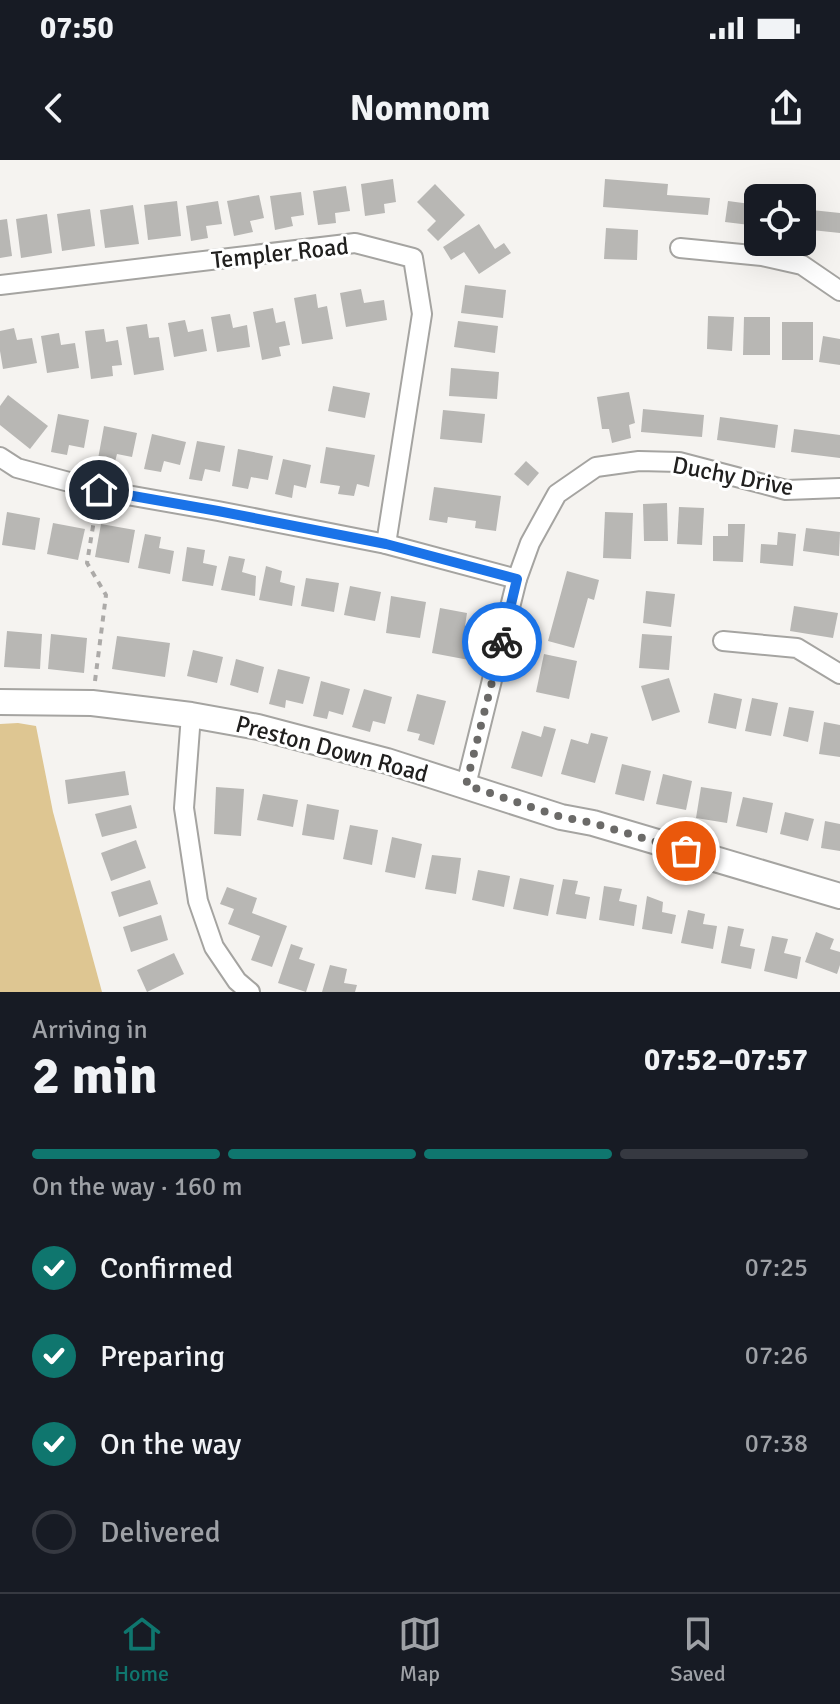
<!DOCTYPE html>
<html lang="en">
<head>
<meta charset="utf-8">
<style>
  :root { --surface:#171b24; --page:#20242c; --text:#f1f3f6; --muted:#9ea1a6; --line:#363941; --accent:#0f766e }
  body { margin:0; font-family:Signika,sans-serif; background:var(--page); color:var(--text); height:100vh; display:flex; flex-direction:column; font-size:30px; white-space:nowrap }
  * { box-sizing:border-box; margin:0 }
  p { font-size:26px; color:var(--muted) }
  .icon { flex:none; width:44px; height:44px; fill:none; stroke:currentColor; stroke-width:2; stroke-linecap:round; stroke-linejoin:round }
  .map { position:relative; height:832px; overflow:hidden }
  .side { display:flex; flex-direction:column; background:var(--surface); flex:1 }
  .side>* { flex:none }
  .controls { position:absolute; left:744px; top:24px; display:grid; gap:16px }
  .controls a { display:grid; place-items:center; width:72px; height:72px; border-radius:12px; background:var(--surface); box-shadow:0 8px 32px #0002; font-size:40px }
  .pin { position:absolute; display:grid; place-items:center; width:68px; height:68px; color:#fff; margin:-34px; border:4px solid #fff; border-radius:50%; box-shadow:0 2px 8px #0007 }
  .courier { position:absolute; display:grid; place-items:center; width:80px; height:80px; margin:-40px; border:6px solid #1a73e8; border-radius:50%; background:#fff; color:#222; box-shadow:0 2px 10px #0007 }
  .head em { font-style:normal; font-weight:800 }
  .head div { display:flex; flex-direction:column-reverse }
  .head { display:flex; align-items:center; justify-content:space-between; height:136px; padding:0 32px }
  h1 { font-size:52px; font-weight:800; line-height:60px }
  .bar { display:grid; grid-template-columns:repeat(4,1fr); gap:12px 8px; align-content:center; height:96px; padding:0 32px }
  .bar i { height:10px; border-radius:6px; background:var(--line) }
  .bar .current { background:var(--accent) }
  .bar p { grid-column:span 4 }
  ol { padding:0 32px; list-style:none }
  li { display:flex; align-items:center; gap:24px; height:88px }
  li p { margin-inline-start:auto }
  li .icon { padding:8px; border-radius:50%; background:var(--accent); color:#fff; stroke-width:4 }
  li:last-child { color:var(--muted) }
  li i { width:44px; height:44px; border:4px solid var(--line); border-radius:50% }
  .status { display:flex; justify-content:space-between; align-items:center; height:56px; padding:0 40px; background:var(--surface); direction:ltr }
  .status svg { height:22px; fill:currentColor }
  header { display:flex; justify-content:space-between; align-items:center; height:104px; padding:0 32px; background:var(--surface); font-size:36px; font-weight:800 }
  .tabs { display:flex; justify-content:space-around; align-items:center; height:112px; border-top:2px solid var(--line); background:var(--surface); font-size:22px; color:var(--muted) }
  .tabs a { display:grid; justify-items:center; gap:4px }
  .tabs .current { color:var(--accent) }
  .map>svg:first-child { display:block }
</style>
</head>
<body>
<div class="status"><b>07:50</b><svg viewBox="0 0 49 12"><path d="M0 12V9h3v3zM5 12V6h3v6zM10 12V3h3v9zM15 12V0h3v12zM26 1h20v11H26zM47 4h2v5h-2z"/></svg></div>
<header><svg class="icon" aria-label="back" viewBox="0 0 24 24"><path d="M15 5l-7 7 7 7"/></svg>Nomnom<svg class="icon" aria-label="share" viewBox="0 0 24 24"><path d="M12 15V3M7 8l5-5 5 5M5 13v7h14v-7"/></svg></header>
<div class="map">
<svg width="840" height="832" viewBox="0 0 840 832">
  <rect width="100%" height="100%" fill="#f5f3f0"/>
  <polygon fill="#dec692" points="18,563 36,566 53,652 102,832 0,832 0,564"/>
  <g fill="#b8b7b4">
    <polygon points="393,19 396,42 384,44 385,53 365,56 361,24"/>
    <polygon points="605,19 668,24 667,35 710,38 708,55 603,47"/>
    <polygon points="435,24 465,55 438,81 427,70 436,61 417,42"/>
    <polygon points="346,26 350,51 335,53 336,63 318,65 313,31"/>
    <polygon points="301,32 304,55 291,57 293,66 275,70 270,36"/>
    <polygon points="259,35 264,58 250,61 253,72 234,76 227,41"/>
    <polygon points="177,41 181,76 148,80 144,45"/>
    <polygon points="218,41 222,64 206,66 208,78 191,81 186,46"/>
    <polygon points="728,41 758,45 758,66 725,62"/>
    <polygon points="133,45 139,84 105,88 100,50"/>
    <polygon points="90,49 95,86 62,91 57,54"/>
    <polygon points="802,49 840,53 840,73 802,69"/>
    <polygon points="47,54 52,93 21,98 16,59"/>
    <polygon points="7,59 12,96 0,98 0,60"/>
    <polygon points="479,64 495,89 504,83 511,93 479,114 464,92 451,100 443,87"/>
    <polygon points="606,68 638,70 637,100 604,99"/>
    <polygon points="465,125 506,130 503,158 461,153"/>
    <polygon points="361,129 364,143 384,140 387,160 346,167 340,133"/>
    <polygon points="316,134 318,148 327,146 333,179 302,184 294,138"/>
    <polygon points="273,148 276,163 285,161 290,185 279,187 281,196 262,200 253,152"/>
    <polygon points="230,154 233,168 247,165 250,187 217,192 211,157"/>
    <polygon points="708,156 734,157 732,191 707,189"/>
    <polygon points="744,157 770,157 770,195 743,195"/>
    <polygon points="185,160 188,172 203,169 207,191 174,197 168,163"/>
    <polygon points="458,161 498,166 495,193 454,187"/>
    <rect x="782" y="162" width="31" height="38"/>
    <polygon points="147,164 149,178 159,177 164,210 134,215 126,167"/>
    <polygon points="14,168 17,180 32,178 37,203 3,209 0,191 0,171"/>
    <polygon points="104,169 106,182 118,180 122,205 112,206 113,216 91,219 85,171"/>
    <polygon points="59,173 61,185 75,183 79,208 47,213 41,176"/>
    <polygon points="823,176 840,179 840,205 819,202"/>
    <polygon points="451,208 499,212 497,239 449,236"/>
    <polygon points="333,226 370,233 365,258 328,251"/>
    <polygon points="629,232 635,263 629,265 631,278 612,283 609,269 602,269 597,237"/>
    <polygon points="8,235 48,266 30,289 0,265 0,246"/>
    <polygon points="643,249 704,255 702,277 641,272"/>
    <polygon points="443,250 485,254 482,283 440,279"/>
    <polygon points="58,254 89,260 84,288 69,285 67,295 51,292"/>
    <polygon points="720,257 778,265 775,288 717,280"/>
    <polygon points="104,266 137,273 132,297 117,294 115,302 98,299"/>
    <polygon points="794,269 840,275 840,298 791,292"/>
    <polygon points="152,274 186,282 180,305 164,301 161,312 144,309"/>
    <polygon points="197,281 225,286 220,312 205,309 202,321 189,319"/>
    <polygon points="326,287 375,295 369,327 357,324 354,336 338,334 340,326 320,323"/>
    <polygon points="238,289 273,296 268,320 251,317 248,329 232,326"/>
    <polygon points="283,299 311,305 306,328 294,325 292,338 275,334"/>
    <polygon points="526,301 539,313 528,326 514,314"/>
    <polygon points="434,327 501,336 496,371 475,368 476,361 448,357 447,363 429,360"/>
    <polygon points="667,343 668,381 644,381 643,344"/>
    <polygon points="679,347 704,348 702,385 677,384"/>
    <polygon points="7,352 40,358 35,390 2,385"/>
    <polygon points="605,352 633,353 631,399 603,398"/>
    <polygon points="53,363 85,369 78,400 47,394"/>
    <polygon points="101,364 135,370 129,403 95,397"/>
    <polygon points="728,364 745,364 743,402 713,401 713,376 728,376"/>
    <polygon points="806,368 840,372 839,396 803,391"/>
    <polygon points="778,372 796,374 793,406 760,403 761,384 777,385"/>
    <polygon points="145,374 161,377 159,388 174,391 170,414 138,408"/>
    <polygon points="187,387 205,390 203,403 217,406 213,426 182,421"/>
    <polygon points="229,396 245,399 242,412 256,416 255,436 221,430"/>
    <polygon points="266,406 282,411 280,422 295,426 292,446 259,440"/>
    <polygon points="567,411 599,420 594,440 588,438 574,488 548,481"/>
    <polygon points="306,418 339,423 334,452 301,446"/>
    <polygon points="350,426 381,432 375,461 344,455"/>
    <polygon points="646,431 675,434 671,467 643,463"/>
    <polygon points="391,436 426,442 420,478 386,473"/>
    <polygon points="794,446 838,453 833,478 790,471"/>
    <polygon points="440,448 467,453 463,480 472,482 469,500 432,493"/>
    <polygon points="7,471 42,474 40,509 4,507"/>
    <polygon points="51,474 87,478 84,513 48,509"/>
    <polygon points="642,474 672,476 669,510 639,508"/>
    <polygon points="117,476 170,483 165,517 112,509"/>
    <polygon points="193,490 223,497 217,523 187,516"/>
    <polygon points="544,494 577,501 569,539 536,532"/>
    <polygon points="236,499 264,507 258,533 230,525"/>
    <polygon points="278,509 310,517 303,544 286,540 285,548 269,544"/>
    <polygon points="669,518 680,552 652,561 641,526"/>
    <polygon points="321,521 350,529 343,555 329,551 327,559 313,556"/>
    <polygon points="364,529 392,537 385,564 373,561 370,572 352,567"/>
    <polygon points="714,533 742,539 736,569 708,563"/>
    <polygon points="417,534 446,541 434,585 418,580 420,574 407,571"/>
    <polygon points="752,538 778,543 771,576 745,571"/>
    <polygon points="789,547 814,551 808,582 783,576"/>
    <polygon points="824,562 840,565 840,597 819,594"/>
    <polygon points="544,566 556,569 542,617 511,608 522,571 541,577"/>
    <polygon points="591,573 608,577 595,623 561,614 571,579 588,584"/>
    <polygon points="622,604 651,611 644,641 615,634"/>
    <polygon points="125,611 129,635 68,644 65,620"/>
    <polygon points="663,614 692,621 686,650 656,644"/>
    <polygon points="216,627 244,629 241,676 214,674"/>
    <polygon points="701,627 732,632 727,663 696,658"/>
    <polygon points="263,634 298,640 293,667 257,660"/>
    <polygon points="743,637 773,643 767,673 736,666"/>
    <polygon points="307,644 339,650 334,680 302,675"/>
    <polygon points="131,645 137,668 102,677 95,654"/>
    <polygon points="785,652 814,659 808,681 780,674"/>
    <polygon points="825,661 840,664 840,691 821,688"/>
    <polygon points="350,665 378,670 372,705 343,699"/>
    <polygon points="392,677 422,684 415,718 385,712"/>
    <polygon points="136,680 146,708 111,721 101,693"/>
    <polygon points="432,695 461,698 456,734 425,729"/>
    <polygon points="478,710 510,716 504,747 472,740"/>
    <polygon points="520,718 554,725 548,756 513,749"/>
    <polygon points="563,719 578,721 575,734 590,737 586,759 556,754"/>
    <polygon points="150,720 158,744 119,757 111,732"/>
    <polygon points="604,726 622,729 619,741 637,745 634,766 599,760"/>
    <polygon points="227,727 257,738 252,753 287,766 272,807 251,800 260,776 228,764 234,749 220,744"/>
    <polygon points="647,736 663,742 662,752 676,755 672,774 642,769"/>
    <polygon points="688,750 705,754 703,764 717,766 713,789 681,783"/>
    <polygon points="161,755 168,780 131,792 123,767"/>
    <polygon points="728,766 744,769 740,786 755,789 751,809 721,803"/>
    <polygon points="816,772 834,779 830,789 840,792 840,805 837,814 805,802"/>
    <polygon points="772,776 788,779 784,793 801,797 797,819 764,811"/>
    <polygon points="291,784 303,788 299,799 315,804 306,832 278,823"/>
    <polygon points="174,793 184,814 147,832 137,810"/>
    <polygon points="330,805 347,809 344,823 357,825 355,832 322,832"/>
  </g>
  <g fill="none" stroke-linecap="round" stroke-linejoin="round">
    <g stroke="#a5a4a1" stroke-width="22">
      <g id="minor">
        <polyline points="680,88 762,96 802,105 840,131"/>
        <polyline points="0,125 355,83 413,98 422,154 386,384"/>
        <polyline points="0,297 17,308 99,330 218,351 386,384 517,419"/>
        <polyline points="723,481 797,488 840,514"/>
        <polyline points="191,555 184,648 198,741 214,787 237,821 250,832"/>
        <polyline points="466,625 517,419 530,383 557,334 596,307 639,301 679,302 786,330 840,328"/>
      </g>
    </g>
    <g stroke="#a5a4a1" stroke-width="28">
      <polyline id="tertiary" points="0,542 92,543 191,555 258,567 387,601 561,657 593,663 840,736"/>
    </g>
    <polyline stroke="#acaaa8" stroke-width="4" stroke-dasharray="6 6" stroke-linecap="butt" points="95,521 106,435 87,403 96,348"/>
    <use href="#minor" stroke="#fff" stroke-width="18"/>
    <use href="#tertiary" stroke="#fff" stroke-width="24"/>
  </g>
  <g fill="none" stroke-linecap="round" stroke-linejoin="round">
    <polyline stroke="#6b6a68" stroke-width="8" stroke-dasharray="0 14.4" points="502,482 466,625 561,657 593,663 686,691"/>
    <polyline stroke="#1a73e8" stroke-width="10" points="99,330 218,351 386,384 517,419 502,482"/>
  </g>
  <g text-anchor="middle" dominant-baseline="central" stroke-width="6" stroke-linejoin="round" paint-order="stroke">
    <g font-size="24" fill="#21201f" stroke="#fff">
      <text transform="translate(280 93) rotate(-6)">Templer Road</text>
      <text transform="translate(733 316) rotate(11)">Duchy Drive</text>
      <text transform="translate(332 589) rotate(15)">Preston Down Road</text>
    </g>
  </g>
</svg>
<div class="controls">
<a><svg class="icon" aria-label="locate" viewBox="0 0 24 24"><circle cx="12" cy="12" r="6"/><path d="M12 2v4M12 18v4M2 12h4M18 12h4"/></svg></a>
</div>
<div class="pin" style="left:686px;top:691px;background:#ea580c"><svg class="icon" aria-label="bag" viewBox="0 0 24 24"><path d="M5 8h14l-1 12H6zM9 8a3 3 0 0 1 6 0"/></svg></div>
<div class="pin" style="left:99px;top:330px;background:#1f2937"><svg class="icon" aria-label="home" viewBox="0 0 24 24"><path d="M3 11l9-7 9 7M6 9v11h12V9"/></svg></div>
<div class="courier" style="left:502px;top:482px"><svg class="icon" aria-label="bike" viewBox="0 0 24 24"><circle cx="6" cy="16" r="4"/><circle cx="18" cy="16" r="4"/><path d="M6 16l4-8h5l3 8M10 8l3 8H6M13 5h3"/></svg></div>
</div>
<section class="side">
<div class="head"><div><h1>2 min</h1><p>Arriving in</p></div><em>07:52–07:57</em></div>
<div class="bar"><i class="current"></i><i class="current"></i><i class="current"></i><i></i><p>On the way · 160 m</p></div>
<ol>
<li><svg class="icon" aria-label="check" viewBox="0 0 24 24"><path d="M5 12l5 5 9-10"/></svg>Confirmed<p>07:25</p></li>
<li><svg class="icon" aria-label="check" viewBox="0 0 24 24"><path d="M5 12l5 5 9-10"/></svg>Preparing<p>07:26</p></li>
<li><svg class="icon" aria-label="check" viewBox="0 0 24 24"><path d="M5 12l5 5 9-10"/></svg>On the way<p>07:38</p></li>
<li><i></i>Delivered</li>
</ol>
</section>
<nav class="tabs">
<a class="current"><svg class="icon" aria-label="home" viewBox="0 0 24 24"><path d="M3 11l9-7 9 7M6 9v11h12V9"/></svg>Home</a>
<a><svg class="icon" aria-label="map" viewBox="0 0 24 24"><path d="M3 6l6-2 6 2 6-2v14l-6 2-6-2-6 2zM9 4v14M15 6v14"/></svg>Map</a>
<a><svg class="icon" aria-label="saved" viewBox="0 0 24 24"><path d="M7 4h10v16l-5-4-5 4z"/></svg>Saved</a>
</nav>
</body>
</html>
